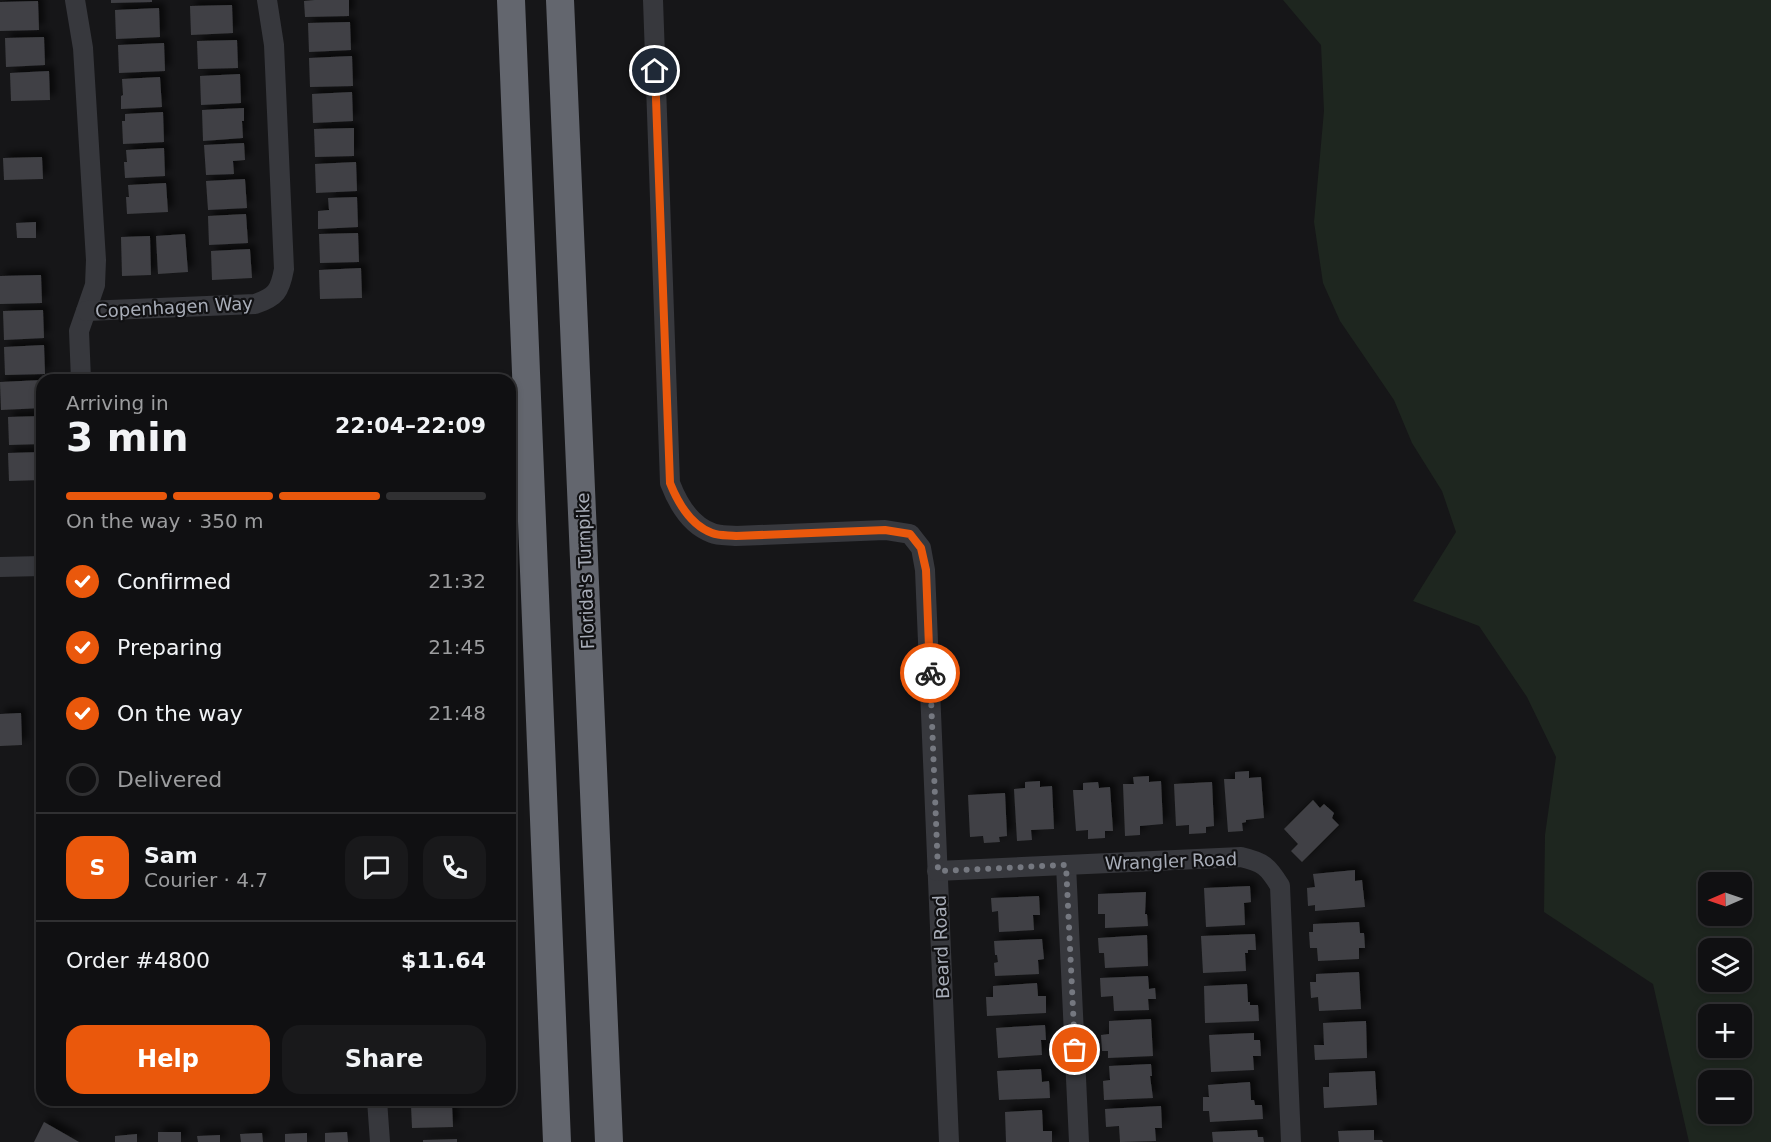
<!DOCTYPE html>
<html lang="en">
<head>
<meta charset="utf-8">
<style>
  :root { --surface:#101012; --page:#19191b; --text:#f1f3f6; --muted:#9c9d9f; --line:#303032; --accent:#ea580c }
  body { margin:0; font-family:"DejaVu Sans",sans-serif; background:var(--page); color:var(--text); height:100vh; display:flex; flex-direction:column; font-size:22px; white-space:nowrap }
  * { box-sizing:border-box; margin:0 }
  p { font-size:20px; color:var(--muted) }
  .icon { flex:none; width:33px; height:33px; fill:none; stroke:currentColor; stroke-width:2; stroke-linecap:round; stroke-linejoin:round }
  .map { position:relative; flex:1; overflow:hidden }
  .drawer { position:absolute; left:36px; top:374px; width:480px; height:732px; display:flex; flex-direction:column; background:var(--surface); border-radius:18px; box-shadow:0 3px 9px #0003,0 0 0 2px var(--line) }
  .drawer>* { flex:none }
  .needle { width:39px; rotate:268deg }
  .tools { position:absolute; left:1698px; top:872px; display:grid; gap:12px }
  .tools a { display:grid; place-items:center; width:54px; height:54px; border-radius:12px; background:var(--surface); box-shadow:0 3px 9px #0003,0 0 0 2px var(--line); font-size:30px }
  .pin { position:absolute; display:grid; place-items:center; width:51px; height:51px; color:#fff; margin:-26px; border:3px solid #fff; border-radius:50%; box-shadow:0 2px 6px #0007 }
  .courier { position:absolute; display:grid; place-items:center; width:60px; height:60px; margin:-30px; border:4px solid #ea580c; border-radius:50%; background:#fff; color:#222; box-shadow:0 2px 8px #0007 }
  .summary em { font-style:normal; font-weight:600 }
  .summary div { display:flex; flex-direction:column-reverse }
  .summary { display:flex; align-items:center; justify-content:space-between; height:102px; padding:0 30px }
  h1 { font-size:39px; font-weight:600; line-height:45px }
  .bar { display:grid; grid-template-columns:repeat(4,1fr); gap:9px 6px; align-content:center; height:72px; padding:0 30px }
  .bar i { height:8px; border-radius:4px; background:var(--line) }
  .bar .current { background:var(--accent) }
  .bar p { grid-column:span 4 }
  .line { display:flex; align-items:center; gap:15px; padding:0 30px; border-top:2px solid var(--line) }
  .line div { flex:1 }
  .round { display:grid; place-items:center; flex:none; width:63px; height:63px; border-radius:18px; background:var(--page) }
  ol { padding:0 30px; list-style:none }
  li { display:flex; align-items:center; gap:18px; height:66px }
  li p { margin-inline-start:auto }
  li .icon { padding:6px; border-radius:50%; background:var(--accent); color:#fff; stroke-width:4 }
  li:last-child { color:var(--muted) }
  li i { width:33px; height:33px; border:3px solid var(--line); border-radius:50% }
  .button { display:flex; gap:12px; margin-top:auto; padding:12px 30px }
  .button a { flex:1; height:69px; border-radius:18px; background:var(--accent); color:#fff; font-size:24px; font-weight:600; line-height:69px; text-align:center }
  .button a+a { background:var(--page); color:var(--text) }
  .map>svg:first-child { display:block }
</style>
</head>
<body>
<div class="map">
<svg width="1771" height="1142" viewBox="0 0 1771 1142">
  <defs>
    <filter id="shadow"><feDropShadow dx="5.5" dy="-5.5" stdDeviation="3" flood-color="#0009"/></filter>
  </defs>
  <rect width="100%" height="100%" fill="#161618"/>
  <path fill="#1e261f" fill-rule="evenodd" d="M 1283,0 L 1771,0 L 1771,1142 L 1689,1142 L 1653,984 L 1544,912 L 1545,835 L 1556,757 L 1527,697 L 1479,626 L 1413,601 L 1456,532 L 1442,491 L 1412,443 L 1394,400 L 1340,321 L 1323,283 L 1314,222 L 1324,111 L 1321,45 ZM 1708,882 L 1742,882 L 1742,915 L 1708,915 ZM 1708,948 L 1742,948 L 1742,981 L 1708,981 ZM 1708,1014 L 1742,1014 L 1742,1047 L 1708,1047 ZM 1708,1080 L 1742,1080 L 1742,1113 L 1708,1113 Z"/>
  <g fill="#404145" filter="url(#shadow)">
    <polygon points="111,0 152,0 152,2 111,3"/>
    <polygon points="315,0 349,0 349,16 305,17 304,1"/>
    <polygon points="38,1 39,30 0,31 0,2"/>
    <polygon points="232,5 233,33 191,35 190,6"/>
    <polygon points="159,8 160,37 116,39 115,10"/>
    <polygon points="350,22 351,50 309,52 308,23"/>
    <polygon points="44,37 45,65 6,67 5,38"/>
    <polygon points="237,40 238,68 198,69 197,41"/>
    <polygon points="164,43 165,71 119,73 118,45"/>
    <polygon points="352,56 353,86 310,87 309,58"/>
    <polygon points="49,71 50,100 11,101 10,73"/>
    <polygon points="240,74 241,103 201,105 200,76"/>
    <polygon points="160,77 162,107 121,109 121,96 123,95 122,79"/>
    <polygon points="352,92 353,121 313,123 312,94"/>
    <polygon points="244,108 244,121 242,121 243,138 203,141 202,110"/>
    <polygon points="163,112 164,142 123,144 122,121 125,121 125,114"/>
    <polygon points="354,128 354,156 315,157 314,129"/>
    <polygon points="244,143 245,160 233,161 234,174 206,175 204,145"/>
    <polygon points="164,148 165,176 125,178 124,162 127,162 126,150"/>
    <polygon points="42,157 43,179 4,180 3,158"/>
    <polygon points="356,162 357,191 316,193 315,164"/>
    <polygon points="245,179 247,208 208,210 206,181"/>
    <polygon points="166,183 168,212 127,214 126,197 129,197 128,185"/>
    <polygon points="357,197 358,227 318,229 318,211 329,210 328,198"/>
    <polygon points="246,214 248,243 209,245 208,216"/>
    <polygon points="36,222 36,238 17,238 16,223"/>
    <polygon points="358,233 359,262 320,263 319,234"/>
    <polygon points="185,234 188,272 158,274 156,236"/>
    <polygon points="150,236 151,275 122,276 121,237"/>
    <polygon points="250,249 252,278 212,280 211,251"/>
    <polygon points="361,268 362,298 320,299 319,270"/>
    <polygon points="41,275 42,303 0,304 0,276"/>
    <polygon points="43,310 44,338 4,340 3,311"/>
    <polygon points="44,345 45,374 5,375 4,347"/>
    <polygon points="42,380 42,408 1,410 0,382"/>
    <polygon points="42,416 42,444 9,445 8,417"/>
    <polygon points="42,452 42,480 9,481 8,453"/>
    <polygon points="21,713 22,745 0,746 0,714"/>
    <polygon points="1249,771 1249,778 1261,777 1264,818 1246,820 1246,822 1242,823 1243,831 1228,832 1224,779 1235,779 1235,772"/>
    <polygon points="1149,776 1149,782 1161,781 1163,824 1140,826 1140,835 1125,836 1123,784 1134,784 1133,777"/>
    <polygon points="1040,781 1040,787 1052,786 1054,829 1031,830 1032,840 1017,841 1014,789 1025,788 1025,782"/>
    <polygon points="1098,782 1099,788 1110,787 1113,831 1105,831 1105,838 1088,839 1088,830 1076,831 1073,790 1083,790 1083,783"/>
    <polygon points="1212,782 1214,826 1206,827 1206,833 1189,834 1189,825 1176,826 1174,784"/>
    <polygon points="1005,793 1007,836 999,837 1000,842 984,843 983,836 970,837 968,795"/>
    <polygon points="1313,800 1320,808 1324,804 1334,813 1332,818 1339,825 1302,862 1291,851 1298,844 1284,829"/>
    <polygon points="1355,870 1355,881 1362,880 1365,907 1315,911 1315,905 1308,906 1307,888 1315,887 1313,874"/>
    <polygon points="1250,886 1251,902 1244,903 1245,925 1206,927 1204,888"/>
    <polygon points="1146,892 1145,914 1147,914 1148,926 1105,928 1105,914 1098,914 1098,894"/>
    <polygon points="1039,896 1040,915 1033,915 1034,930 999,932 998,911 992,912 991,898"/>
    <polygon points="1359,922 1360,933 1364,933 1365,948 1359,948 1359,959 1318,961 1317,948 1310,948 1309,932 1313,932 1313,924"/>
    <polygon points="1255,934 1256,950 1248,950 1248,953 1245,953 1246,971 1203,973 1201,936"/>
    <polygon points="1147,935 1148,966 1105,968 1104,953 1099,953 1098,938"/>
    <polygon points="1042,939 1044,959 1038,960 1039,974 995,976 994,963 998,962 997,955 995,955 994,941"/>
    <polygon points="1359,972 1361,1009 1319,1011 1318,997 1311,998 1310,982 1316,982 1316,974"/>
    <polygon points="1148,976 1149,989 1155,988 1156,999 1148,999 1149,1010 1114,1011 1113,996 1101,997 1100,978"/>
    <polygon points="1037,983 1038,996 1046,996 1046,1013 987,1016 986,997 993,997 993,986"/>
    <polygon points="1247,984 1248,1002 1250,1002 1250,1005 1258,1005 1259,1021 1205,1023 1204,986"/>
    <polygon points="1151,1019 1153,1056 1108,1058 1108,1051 1102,1051 1101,1035 1109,1034 1109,1021"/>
    <polygon points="1366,1021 1367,1058 1315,1060 1314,1045 1324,1045 1323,1023"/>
    <polygon points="1045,1025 1046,1040 1041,1040 1042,1055 998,1058 996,1028"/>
    <polygon points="1254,1033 1254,1040 1260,1040 1261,1056 1253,1056 1254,1070 1211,1072 1209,1035"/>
    <polygon points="1151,1064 1152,1076 1150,1076 1153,1098 1104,1100 1103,1081 1110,1080 1109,1066"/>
    <polygon points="1041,1069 1042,1082 1049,1081 1050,1098 999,1100 997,1071"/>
    <polygon points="1375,1071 1377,1105 1324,1108 1323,1087 1329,1087 1329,1073"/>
    <polygon points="1250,1082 1251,1100 1254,1100 1255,1105 1262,1105 1263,1119 1210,1122 1209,1111 1203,1111 1203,1097 1209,1097 1208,1085"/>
    <polygon points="452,1104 453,1127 412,1128 411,1105"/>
    <polygon points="1161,1106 1162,1128 1155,1128 1156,1141 1120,1142 1119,1126 1106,1127 1105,1109"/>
    <polygon points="1042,1110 1043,1131 1052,1131 1052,1142 1006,1142 1005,1112"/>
    <polygon points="44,1122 79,1142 34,1142"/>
    <polygon points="1257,1130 1258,1137 1263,1137 1264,1142 1213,1142 1212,1132"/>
    <polygon points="1374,1130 1374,1140 1382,1140 1383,1142 1339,1142 1338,1131"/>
    <rect x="158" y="1132" width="23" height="10"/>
    <polygon points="347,1132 348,1142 325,1142 325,1133"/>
    <polygon points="262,1133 263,1142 241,1142 240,1134"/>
    <polygon points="307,1133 307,1142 285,1142 285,1134"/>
    <polygon points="137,1134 137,1142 115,1142 115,1136"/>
    <polygon points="220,1135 220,1142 198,1142 197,1136"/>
    <polygon points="457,1139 457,1142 423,1142 423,1140"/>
  </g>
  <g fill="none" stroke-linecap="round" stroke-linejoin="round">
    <g stroke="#37383d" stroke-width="20">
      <polyline points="75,0 83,48 96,260 95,285 79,331 81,380"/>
      <path d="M 653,0 L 670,483 C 678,504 690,525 712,533 C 719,536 729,535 736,536 L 885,530 L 910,534 L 921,548 L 925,570 L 949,1142"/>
      <path d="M 86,311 L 255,304 C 276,297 280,291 284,269 L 274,45 L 267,0"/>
      <polyline points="0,567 42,566"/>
      <polyline points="1066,865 1079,1142"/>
      <path d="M 937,871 L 1241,857 C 1263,862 1268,866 1280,886 L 1291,1142"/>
      <polyline points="377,1100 380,1142"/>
    </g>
    <g stroke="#63666e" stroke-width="28">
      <polyline points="511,0 557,1142"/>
      <polyline points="560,0 609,1142"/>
    </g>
  </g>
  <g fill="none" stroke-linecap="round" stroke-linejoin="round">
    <polyline stroke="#757880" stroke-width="6" stroke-dasharray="0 10.8" points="930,673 938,871 1066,865 1075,1050"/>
    <path stroke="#ea580c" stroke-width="8" d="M 655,71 L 670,483 C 678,503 690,525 712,533 C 719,536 729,535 736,536 L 885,530 L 910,534 L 921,548 L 926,570 L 930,673"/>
  </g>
  <g text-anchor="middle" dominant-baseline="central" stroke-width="4.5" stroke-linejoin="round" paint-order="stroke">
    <g font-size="18" fill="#a8adb8" stroke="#111113">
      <text transform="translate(174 307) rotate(-3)">Copenhagen Way</text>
      <text transform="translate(585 571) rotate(-92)">Florida's Turnpike</text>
      <text transform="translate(1171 861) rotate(-2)">Wrangler Road</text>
      <text transform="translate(941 947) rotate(-92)">Beard Road</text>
    </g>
  </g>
</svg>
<div class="tools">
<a><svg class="needle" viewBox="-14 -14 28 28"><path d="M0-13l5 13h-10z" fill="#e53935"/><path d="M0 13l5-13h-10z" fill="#9c9d9f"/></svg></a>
<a><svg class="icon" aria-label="layers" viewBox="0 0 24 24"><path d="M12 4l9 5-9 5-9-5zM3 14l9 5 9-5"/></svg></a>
<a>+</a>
<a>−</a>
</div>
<div class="pin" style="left:1075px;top:1050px;background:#ea580c"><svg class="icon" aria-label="bag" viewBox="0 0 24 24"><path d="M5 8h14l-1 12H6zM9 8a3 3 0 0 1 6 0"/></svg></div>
<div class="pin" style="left:655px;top:71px;background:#1f2937"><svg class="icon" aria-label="home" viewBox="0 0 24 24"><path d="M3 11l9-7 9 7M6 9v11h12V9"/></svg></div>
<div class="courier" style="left:930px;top:673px"><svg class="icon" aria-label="bike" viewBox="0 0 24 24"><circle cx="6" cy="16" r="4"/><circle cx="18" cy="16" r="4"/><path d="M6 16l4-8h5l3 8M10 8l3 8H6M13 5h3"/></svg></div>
<section class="drawer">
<div class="summary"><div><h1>3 min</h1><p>Arriving in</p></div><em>22:04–22:09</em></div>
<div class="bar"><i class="current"></i><i class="current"></i><i class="current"></i><i></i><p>On the way · 350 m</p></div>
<ol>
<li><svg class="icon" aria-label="check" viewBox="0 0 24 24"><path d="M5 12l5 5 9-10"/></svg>Confirmed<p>21:32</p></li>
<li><svg class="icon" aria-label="check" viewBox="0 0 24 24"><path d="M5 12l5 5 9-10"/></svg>Preparing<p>21:45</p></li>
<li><svg class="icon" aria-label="check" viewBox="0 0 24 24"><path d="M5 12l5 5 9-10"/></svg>On the way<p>21:48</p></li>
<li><i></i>Delivered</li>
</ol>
<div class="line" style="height:108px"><b class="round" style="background:var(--accent);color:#fff">S</b><div><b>Sam</b><p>Courier · 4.7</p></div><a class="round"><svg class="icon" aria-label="chat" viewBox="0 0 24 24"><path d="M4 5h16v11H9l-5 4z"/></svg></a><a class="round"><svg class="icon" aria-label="phone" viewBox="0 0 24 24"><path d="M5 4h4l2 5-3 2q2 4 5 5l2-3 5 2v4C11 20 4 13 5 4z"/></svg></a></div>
<div class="line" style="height:78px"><div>Order #4800</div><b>$11.64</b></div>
<div class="button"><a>Help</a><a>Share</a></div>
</section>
</div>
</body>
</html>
